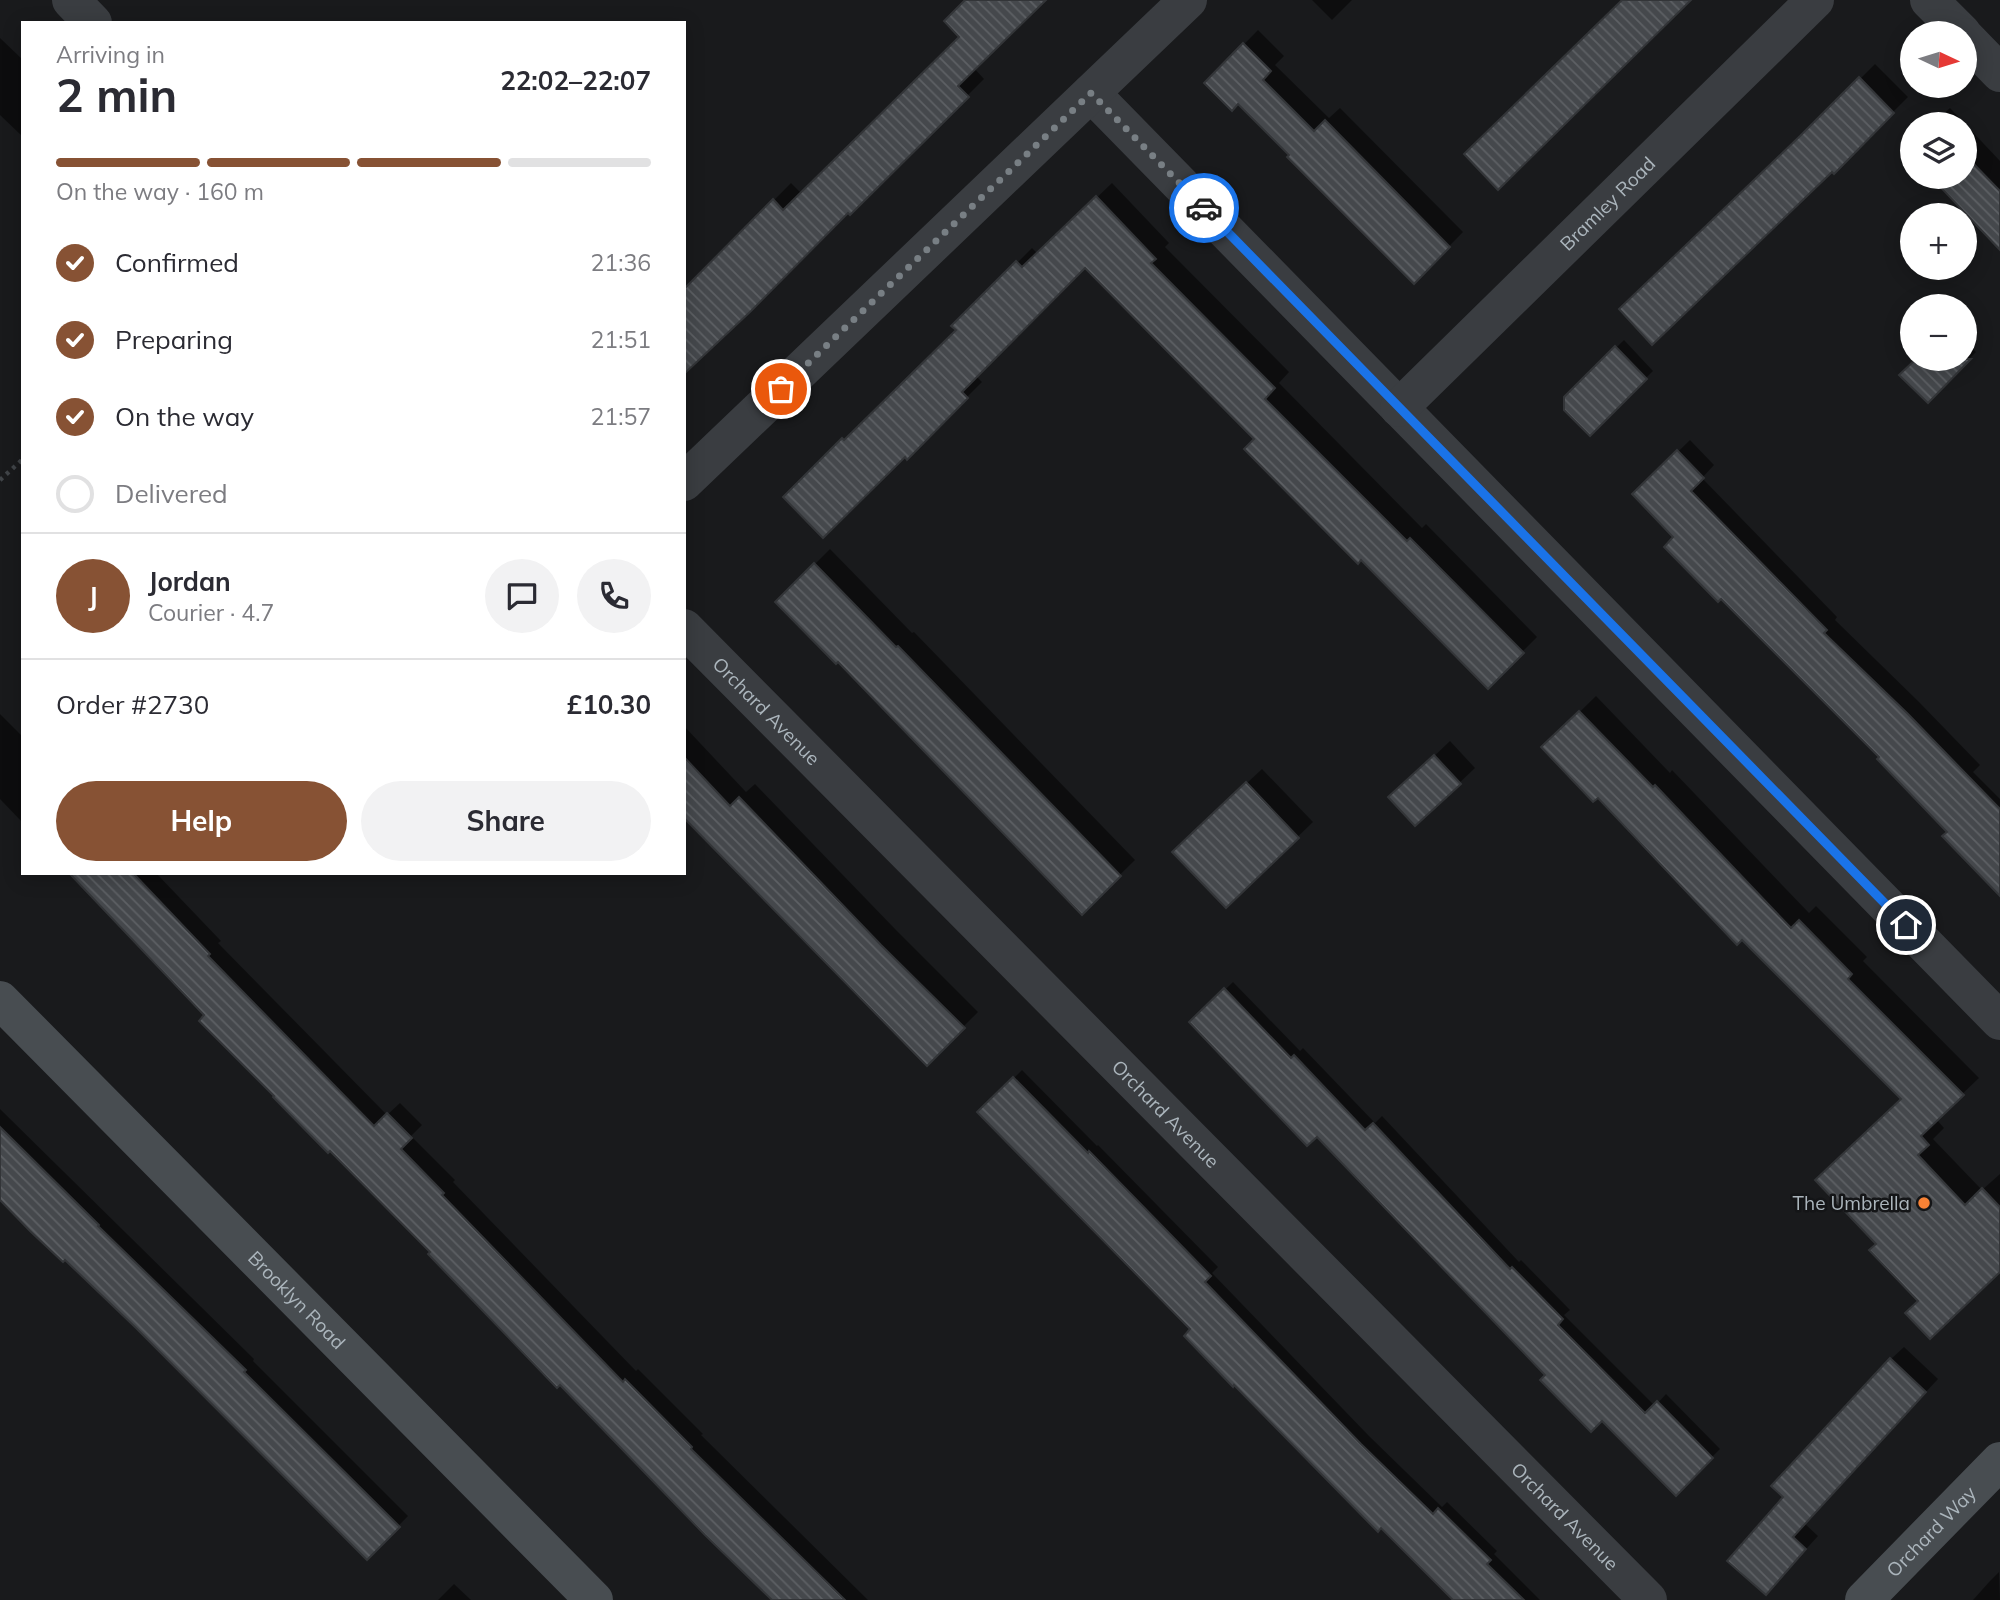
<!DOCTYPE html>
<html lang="en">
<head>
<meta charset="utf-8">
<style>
  :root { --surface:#fff; --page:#f2f2f3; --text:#2b2b33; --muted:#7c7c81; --line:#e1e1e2; --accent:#875234 }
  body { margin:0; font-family:Mulish,sans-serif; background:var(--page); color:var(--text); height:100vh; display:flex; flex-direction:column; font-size:26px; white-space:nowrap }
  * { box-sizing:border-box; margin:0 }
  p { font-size:23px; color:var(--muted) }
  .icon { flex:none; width:38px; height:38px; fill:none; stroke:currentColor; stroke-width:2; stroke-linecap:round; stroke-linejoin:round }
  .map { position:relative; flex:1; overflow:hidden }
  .details { position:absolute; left:21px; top:21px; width:665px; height:854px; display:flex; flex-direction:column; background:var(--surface); border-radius:0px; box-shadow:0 4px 18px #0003 }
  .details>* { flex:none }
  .needle { width:46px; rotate:94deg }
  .tools { position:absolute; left:1900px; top:21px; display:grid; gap:14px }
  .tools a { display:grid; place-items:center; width:77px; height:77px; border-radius:50%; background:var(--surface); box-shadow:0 4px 18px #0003; font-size:35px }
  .pin { position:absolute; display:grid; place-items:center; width:60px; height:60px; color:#fff; margin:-30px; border:4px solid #fff; border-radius:50%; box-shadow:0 2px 7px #0007 }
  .courier { position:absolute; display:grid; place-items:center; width:70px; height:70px; margin:-35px; border:5px solid #1a73e8; border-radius:50%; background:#fff; color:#222; box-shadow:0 2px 9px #0007 }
  .overview em { font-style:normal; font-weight:700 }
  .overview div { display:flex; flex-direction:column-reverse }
  .overview { display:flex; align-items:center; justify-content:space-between; height:119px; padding:0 35px }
  h1 { font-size:46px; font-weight:700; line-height:52px }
  .bar { display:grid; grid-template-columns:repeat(4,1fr); gap:10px 7px; align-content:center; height:84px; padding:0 35px }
  .bar i { height:9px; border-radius:5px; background:var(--line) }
  .bar .selected { background:var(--accent) }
  .bar p { grid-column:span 4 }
  .line { display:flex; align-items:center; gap:18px; padding:0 35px; border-top:2px solid var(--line) }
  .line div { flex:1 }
  .round { display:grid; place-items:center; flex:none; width:74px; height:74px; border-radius:37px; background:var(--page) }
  ol { padding:0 35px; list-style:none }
  li { display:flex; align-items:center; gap:21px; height:77px }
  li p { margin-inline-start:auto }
  li .icon { padding:7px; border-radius:50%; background:var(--accent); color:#fff; stroke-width:4 }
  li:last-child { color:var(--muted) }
  li i { width:38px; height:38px; border:4px solid var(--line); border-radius:50% }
  .action { display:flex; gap:14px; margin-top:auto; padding:14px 35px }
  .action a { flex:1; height:80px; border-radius:42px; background:var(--accent); color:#fff; font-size:28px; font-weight:700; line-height:80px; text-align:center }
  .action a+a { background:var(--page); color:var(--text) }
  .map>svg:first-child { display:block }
</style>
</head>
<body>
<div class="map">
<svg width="2000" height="1600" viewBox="0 0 2000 1600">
  <defs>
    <pattern id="building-back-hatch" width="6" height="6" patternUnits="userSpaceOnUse" patternTransform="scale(1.75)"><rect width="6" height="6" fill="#45484c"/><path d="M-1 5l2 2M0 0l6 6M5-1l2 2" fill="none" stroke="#5d6064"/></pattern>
  </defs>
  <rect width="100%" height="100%" fill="#191a1c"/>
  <g fill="#0007">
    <polygon points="967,0 1043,0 974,68 984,79 850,213 848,210 684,291 791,183 802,194 961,37"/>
    <polygon points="1312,0 1352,0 1332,20"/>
    <polygon points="1258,30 1284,56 1275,65 1329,118 1340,108 1463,232 1414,282 1239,102 1206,83"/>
    <polygon points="0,38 23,60 23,137 0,115"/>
    <polygon points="1875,64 1908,97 1834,171 1817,122"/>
    <polygon points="1950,108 2000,161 2000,229 1990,237 1933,177 1965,177 1965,124 1932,124"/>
    <polygon points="1913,143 1913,155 1907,149"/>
    <polygon points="1112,183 1169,243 1165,247 1289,372 1279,383 1422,528 1426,524 1537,637 1488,686 1257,439 1085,266 976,376 982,382 907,457 905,455 785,497 858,425 860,427 958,330 954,326 1032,248 1038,254"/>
    <polygon points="1624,340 1653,371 1590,433 1566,397"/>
    <polygon points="1965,341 1976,352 1928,400 1902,375 1918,359 1965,359"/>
    <polygon points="1690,440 1714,465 1702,478 1837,617 1835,620 1919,702 1980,765 1973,772 2000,799 2000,893 1950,832 1635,494"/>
    <polygon points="830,549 912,633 914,632 1135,860 1082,912 838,660 777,602"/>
    <polygon points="1596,696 1670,773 1672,770 1809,913 1816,906 1867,957 1863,961 1979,1078 1936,1119 1944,1128 1933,1139 1982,1190 2000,1174 2000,1270 1920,1301 1878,1244 1903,1099 1598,796 1544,747"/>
    <polygon points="0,714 23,737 23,823 0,799"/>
    <polygon points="684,726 746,792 755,784 896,930 978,1012 927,1063 684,816"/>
    <polygon points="1450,741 1475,768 1416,824 1406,783"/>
    <polygon points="1262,769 1313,822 1226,906 1189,837"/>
    <polygon points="71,873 156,873 221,941 218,943 387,1115 400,1103 422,1125 411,1136 455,1180 453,1182 636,1371 638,1369 703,1434 701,1435 868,1600 774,1600 330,1149 207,1015"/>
    <polygon points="1233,982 1300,1051 1303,1048 1375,1123 1382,1116 1519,1262 1521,1260 1570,1310 1564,1315 1655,1406 1666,1394 1720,1449 1676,1493 1602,1418 1548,1375 1317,1134 1192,1022"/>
    <polygon points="1022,1070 1097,1146 1098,1145 1218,1267 1212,1273 1369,1436 1442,1507 1447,1502 1497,1551 1494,1554 1540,1600 1456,1600 980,1112"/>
    <polygon points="0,1109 254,1359 253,1361 408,1516 367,1558 137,1327 0,1198"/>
    <polygon points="1904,1347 1938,1379 1804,1523 1818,1536 1778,1580 1786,1497 1891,1359"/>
    <polygon points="1999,1572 2000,1600 1973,1600 1990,1581"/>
    <polygon points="454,1584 471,1600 438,1600"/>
  </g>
  <g fill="url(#building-back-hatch)" stroke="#333538" stroke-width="2">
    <polygon points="965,0 1046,0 958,86 969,97 850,215 848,213 751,311 684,374 684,289 773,199 783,210 959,37 944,21"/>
    <polygon points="1622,0 1691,0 1498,190 1464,154"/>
    <polygon points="1243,43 1271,71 1263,80 1314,131 1325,120 1450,247 1414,284 1287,157 1289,155 1238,104 1232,111 1204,83"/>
    <polygon points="1859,77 1894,113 1834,174 1832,172 1652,345 1619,309 1800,136"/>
    <polygon points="1965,155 2000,191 2000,250 1931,177 1965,177"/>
    <polygon points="1096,196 1156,259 1151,263 1275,388 1265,399 1407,541 1410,538 1524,653 1488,689 1361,560 1358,564 1244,449 1254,439 1085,268 962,392 968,398 907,460 905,457 823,538 783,497 842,438 844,440 956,330 951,326 1016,261 1022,267"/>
    <polygon points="1615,346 1647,379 1590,436 1564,410 1564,397"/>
    <polygon points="1916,359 1971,359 1928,403 1899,375"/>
    <polygon points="1677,450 1704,478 1691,491 1827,630 1824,633 1908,714 2000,809 2000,896 1942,836 1947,832 1877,759 1879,757 1721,599 1718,602 1664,547 1673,537 1632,494"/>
    <polygon points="814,563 896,647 898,646 1121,876 1082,915 838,662 836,664 775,602"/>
    <polygon points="1579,711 1653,787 1655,785 1791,928 1799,920 1852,974 1848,979 1964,1095 1921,1136 1929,1145 1918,1155 1965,1205 1982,1188 2000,1207 2000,1272 1930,1339 1905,1313 1918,1301 1869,1250 1876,1244 1815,1180 1901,1099 1742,940 1737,945 1598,798 1593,802 1541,747"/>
    <polygon points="1434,755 1461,784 1415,826 1388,797"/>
    <polygon points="684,757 730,806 739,797 881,945 965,1028 927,1066 684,818"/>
    <polygon points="1246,782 1299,838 1226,908 1172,852"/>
    <polygon points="69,873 133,873 210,954 208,956 374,1126 387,1113 412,1138 401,1149 444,1193 442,1195 623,1382 625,1379 692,1447 691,1449 845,1600 772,1600 705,1535 560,1385 557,1388 428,1254 430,1252 330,1151 328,1153 273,1097 274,1096 199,1021 204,1015"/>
    <polygon points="1224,988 1291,1058 1294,1055 1365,1130 1373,1123 1510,1269 1512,1267 1563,1319 1558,1325 1645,1413 1657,1401 1713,1458 1676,1496 1602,1421 1591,1432 1540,1380 1545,1375 1317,1137 1307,1146 1189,1022"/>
    <polygon points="1013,1077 1088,1153 1089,1151 1211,1276 1205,1282 1361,1444 1433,1514 1438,1508 1491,1560 1487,1564 1524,1600 1453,1600 1381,1528 1378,1532 1234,1385 1233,1387 1184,1336 1190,1329 977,1112"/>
    <polygon points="0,1127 99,1225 98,1226 246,1370 244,1372 400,1527 367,1560 136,1328 65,1260 63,1262 30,1231 0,1200"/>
    <polygon points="1890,1358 1926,1392 1793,1537 1806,1549 1766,1595 1727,1561 1783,1497 1771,1486"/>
  </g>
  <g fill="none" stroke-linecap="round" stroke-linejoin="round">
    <polyline stroke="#404448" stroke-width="4.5" stroke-dasharray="3.5 5" stroke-linecap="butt" points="0,480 23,459"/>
    <g stroke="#3a3d41" stroke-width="38">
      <polyline points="71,0 93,23"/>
      <polyline points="1929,0 1962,33"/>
      <polyline points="1965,37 2000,73"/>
      <polyline points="1091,93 2000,1021"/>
      <path id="s1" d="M 1399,408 L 1815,0"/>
      <polyline points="684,482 1188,0"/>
      <path id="s2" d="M 684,628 L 1648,1600"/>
    </g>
    <g stroke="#484d51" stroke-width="38">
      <path id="s3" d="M 0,1000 L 594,1600"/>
      <path id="s4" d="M 1864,1600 L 2000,1461"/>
    </g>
  </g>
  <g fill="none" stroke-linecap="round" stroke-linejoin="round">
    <polyline stroke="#787f84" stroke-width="7" stroke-dasharray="0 12.6" points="781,389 1091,93 1204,208"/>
    <polyline stroke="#1a73e8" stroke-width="9" points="1204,208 1906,925"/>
  </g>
  <circle fill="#f88235" stroke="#141517" stroke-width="2.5" cx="1924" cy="1203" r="7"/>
  <g text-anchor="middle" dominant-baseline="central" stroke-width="5" stroke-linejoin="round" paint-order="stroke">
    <g font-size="19" fill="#abb5bc" stroke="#141517">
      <text stroke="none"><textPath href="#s1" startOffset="292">Bramley Road</textPath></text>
      <text stroke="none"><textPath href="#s2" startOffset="117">Orchard Avenue</textPath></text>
      <text stroke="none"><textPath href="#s2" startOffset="684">Orchard Avenue</textPath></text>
      <text stroke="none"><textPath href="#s3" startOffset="422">Brooklyn Road</textPath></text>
      <text stroke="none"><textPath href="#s2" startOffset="1251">Orchard Avenue</textPath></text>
      <text stroke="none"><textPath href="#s4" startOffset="96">Orchard Way</textPath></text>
    </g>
    <g font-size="19" fill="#abb5bc" stroke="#141517" text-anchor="end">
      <text x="1910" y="1203">The Umbrella</text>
    </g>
  </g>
</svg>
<div class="tools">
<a><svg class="needle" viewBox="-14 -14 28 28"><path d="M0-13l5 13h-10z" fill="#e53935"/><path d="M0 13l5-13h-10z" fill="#7c7c81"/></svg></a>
<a><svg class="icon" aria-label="layers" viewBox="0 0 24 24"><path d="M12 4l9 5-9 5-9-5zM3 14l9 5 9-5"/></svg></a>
<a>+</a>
<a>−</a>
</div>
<div class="pin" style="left:781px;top:389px;background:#ea580c"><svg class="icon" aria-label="bag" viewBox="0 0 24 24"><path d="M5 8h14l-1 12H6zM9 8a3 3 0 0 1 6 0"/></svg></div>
<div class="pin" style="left:1906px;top:925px;background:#1f2937"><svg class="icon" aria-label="home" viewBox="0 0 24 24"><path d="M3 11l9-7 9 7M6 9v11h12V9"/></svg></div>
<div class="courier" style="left:1204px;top:208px"><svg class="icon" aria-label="car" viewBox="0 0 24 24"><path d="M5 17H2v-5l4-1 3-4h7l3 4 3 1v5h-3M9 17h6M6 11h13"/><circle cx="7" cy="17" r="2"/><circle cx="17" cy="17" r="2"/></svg></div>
<section class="details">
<div class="overview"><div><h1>2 min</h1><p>Arriving in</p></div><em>22:02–22:07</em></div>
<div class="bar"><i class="selected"></i><i class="selected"></i><i class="selected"></i><i></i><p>On the way · 160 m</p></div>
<ol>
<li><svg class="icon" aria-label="check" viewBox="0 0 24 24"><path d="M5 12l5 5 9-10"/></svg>Confirmed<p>21:36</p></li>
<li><svg class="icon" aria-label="check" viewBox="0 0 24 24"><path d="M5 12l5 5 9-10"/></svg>Preparing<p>21:51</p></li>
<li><svg class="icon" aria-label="check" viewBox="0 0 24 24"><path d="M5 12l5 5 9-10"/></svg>On the way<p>21:57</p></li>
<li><i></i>Delivered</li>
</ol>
<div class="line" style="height:126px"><b class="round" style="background:var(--accent);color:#fff">J</b><div><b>Jordan</b><p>Courier · 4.7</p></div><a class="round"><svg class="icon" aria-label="chat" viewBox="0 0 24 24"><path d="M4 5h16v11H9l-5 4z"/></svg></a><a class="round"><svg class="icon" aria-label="phone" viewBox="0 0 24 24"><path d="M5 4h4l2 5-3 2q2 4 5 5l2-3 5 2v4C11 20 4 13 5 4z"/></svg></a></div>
<div class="line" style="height:91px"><div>Order #2730</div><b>£10.30</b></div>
<div class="action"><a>Help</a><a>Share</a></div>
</section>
</div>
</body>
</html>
